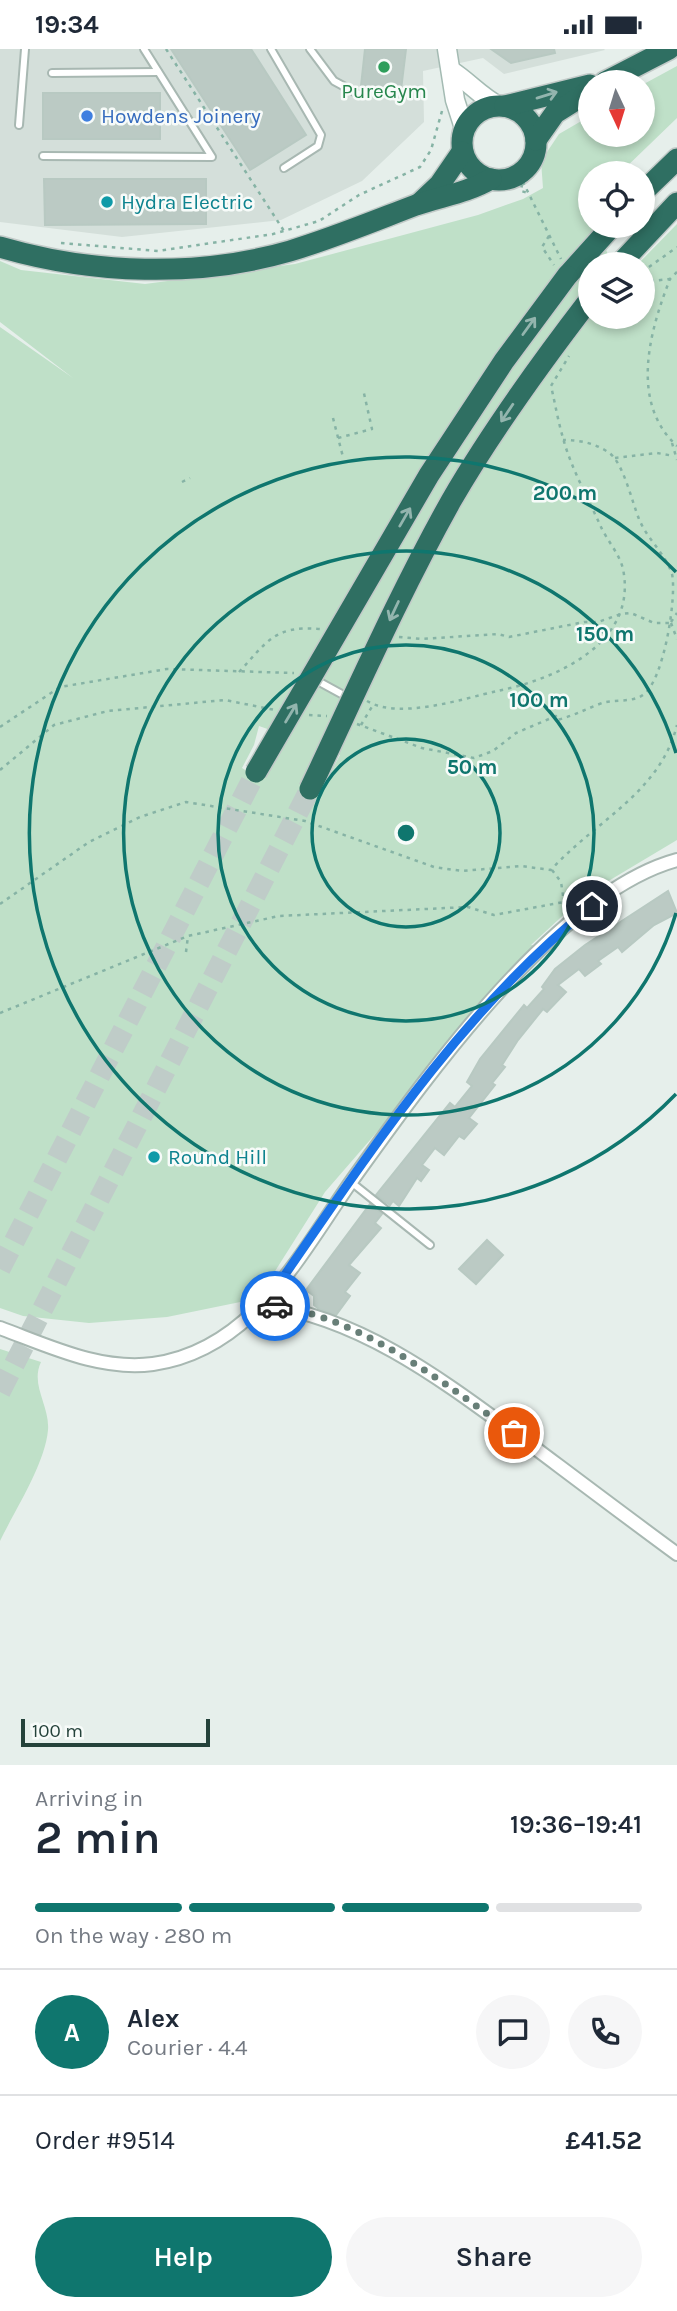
<!DOCTYPE html>
<html lang="en">
<head>
<meta charset="utf-8">
<style>
  :root { --surface:#fff; --page:#f6f6f7; --text:#1f2937; --muted:#747a83; --line:#e0e1e3; --accent:#0f766e }
  body { margin:0; font-family:Karla,sans-serif; background:var(--page); color:var(--text); height:100vh; display:flex; flex-direction:column; font-size:26px; white-space:nowrap }
  * { box-sizing:border-box; margin:0 }
  p { font-size:23px; color:var(--muted) }
  .icon { flex:none; width:38px; height:38px; fill:none; stroke:currentColor; stroke-width:2; stroke-linecap:round; stroke-linejoin:round }
  .map { position:relative; height:1716px; overflow:hidden }
  .details { display:flex; flex-direction:column; background:var(--surface); flex:1 }
  .details>* { flex:none }
  .needle { width:46px; rotate:176deg }
  .fabs { position:absolute; left:578px; top:21px; display:grid; gap:14px }
  .fabs a { display:grid; place-items:center; width:77px; height:77px; border-radius:50%; background:var(--surface); box-shadow:0 4px 10px #0003; font-size:35px }
  .scale { position:absolute; left:21px; bottom:18px; width:189px; box-sizing:border-box; padding-left:7px; border:4px solid #24423a; border-top:0; font-size:19px; line-height:24px; white-space:nowrap; color:#24423a; -webkit-text-stroke:5px #f7fbf9; paint-order:stroke }
  .pin { position:absolute; display:grid; place-items:center; width:60px; height:60px; color:#fff; margin:-30px; border:4px solid #fff; border-radius:50%; box-shadow:0 2px 7px #0007 }
  .courier { position:absolute; display:grid; place-items:center; width:70px; height:70px; margin:-35px; border:5px solid #1a73e8; border-radius:50%; background:#fff; color:#222; box-shadow:0 2px 9px #0007 }
  .head em { font-style:normal; font-weight:600 }
  .head div { display:flex; flex-direction:column-reverse }
  .head { display:flex; align-items:center; justify-content:space-between; height:119px; padding:0 35px }
  h1 { font-size:46px; font-weight:600; line-height:52px }
  .bar { display:grid; grid-template-columns:repeat(4,1fr); gap:10px 7px; align-content:center; height:84px; padding:0 35px }
  .bar i { height:9px; border-radius:5px; background:var(--line) }
  .bar .active { background:var(--accent) }
  .bar p { grid-column:span 4 }
  .line { display:flex; align-items:center; gap:18px; padding:0 35px; border-top:2px solid var(--line) }
  .line div { flex:1 }
  .round { display:grid; place-items:center; flex:none; width:74px; height:74px; border-radius:37px; background:var(--page) }
  .action { display:flex; gap:14px; margin-top:auto; padding:14px 35px }
  .action a { flex:1; height:80px; border-radius:42px; background:var(--accent); color:#fff; font-size:28px; font-weight:600; line-height:80px; text-align:center }
  .action a+a { background:var(--page); color:var(--text) }
  .status { display:flex; justify-content:space-between; align-items:center; height:49px; padding:0 35px; background:var(--surface); direction:ltr }
  .status svg { height:19px; fill:currentColor }
  .map>svg:first-child { display:block }
</style>
</head>
<body>
<div class="status"><b>19:34</b><svg viewBox="0 0 49 12"><path d="M0 12V9h3v3zM5 12V6h3v6zM10 12V3h3v9zM15 12V0h3v12zM26 1h20v11H26zM47 4h2v5h-2z"/></svg></div>
<div class="map">
<svg width="677" height="1716" viewBox="0 0 677 1716">
  <rect width="100%" height="100%" fill="#e6efeb"/>
  <polygon fill="#d4dfda" points="0,0 604,0 605,1 504,25 483,9 423,22 424,73 362,132 281,171 122,188 0,173"/>
  <g fill="#bfe0c8" fill-rule="evenodd">
    <path d="M 677,17 L 677,69 L 620,124 L 590,124 L 590,177 L 598,177 L 611,215 L 590,215 L 590,268 L 642,268 L 642,215 L 638,215 L 677,175 L 677,791 L 585,846 L 531,896 L 538,897 L 325,1143 L 272,1227 L 250,1251 L 167,1268 L 89,1274 L 23,1267 L 0,1259 L 0,278 L 73,329 L 0,273 L 0,212 L 21,221 L 145,235 L 295,215 L 478,166 L 523,150 L 543,139 L 541,112 L 559,85 L 590,67 L 590,86 L 642,86 L 642,36 ZM 259,677 L 290,688 L 262,731 L 242,719 L 254,696 ZM 318,697 L 340,706 L 318,747 L 302,740 Z"/>
    <path d="M 0,1300 L 41,1313 C 30,1336 50,1357 48,1381 C 45,1415 15,1461 0,1492 Z"/>
  </g>
  <g fill="#bbcac4" stroke="#b8c9c2" stroke-width="2">
    <polygon points="171,0 251,0 306,86 250,121"/>
    <polygon points="365,0 406,0 401,41 361,37"/>
    <polygon points="491,0 554,0 555,4 511,14"/>
    <rect x="43" y="44" width="117" height="46"/>
    <polygon points="44,130 206,130 206,175 45,176"/>
    <polygon points="668,842 677,864 654,876 622,903 618,898 598,912 601,915 585,927 579,920 558,936 566,943 547,963 543,960 518,991 502,1016 505,1018 492,1034 495,1036 469,1069 477,1075 464,1090 459,1087 444,1106 435,1099 422,1116 429,1121 421,1132 417,1129 399,1157 393,1152 390,1156 376,1146 450,1054 455,1058 472,1037 467,1033 480,1010 524,956 527,959 544,940 542,938 555,920 585,896"/>
    <polygon points="370,1155 382,1165 375,1174 381,1179 349,1216 360,1224 345,1243 350,1247 336,1266 319,1260 314,1256 314,1247 306,1241"/>
    <polygon points="487,1191 503,1206 476,1235 459,1220"/>
  </g>
  <g fill="none" stroke-linecap="round" stroke-linejoin="round">
    <g stroke="#bfccc8" stroke-width="21" stroke-dasharray="21 10" stroke-linecap="butt">
      <polyline points="0,1220 256,723"/>
      <polyline points="0,1343 310,740"/>
    </g>
    <g stroke="#a8b8b2" stroke-width="10">
      <g id="lane">
        <polyline points="271,0 321,86 318,97 284,119"/>
        <polyline points="310,0 334,32 360,46"/>
        <polyline points="52,24 158,23"/>
        <polyline points="19,76 25,0"/>
        <polyline points="43,107 212,108 144,0"/>
        <polyline points="314,630 347,648"/>
        <polyline points="351,1133 430,1196"/>
      </g>
    </g>
    <g stroke="#a8b8b2" stroke-width="16">
      <g id="street">
        <path d="M 264,1256 C 365,1269 451,1338 531,1396 C 579,1432 628,1469 677,1505"/>
        <path d="M 0,1279 C 49,1297 100,1322 153,1315 C 253,1301 300,1205 353,1130 C 424,1031 556,844 677,811"/>
      </g>
    </g>
    <g stroke="#a4bbb3" stroke-width="21">
      <g id="secondary">
        <polyline points="447,0 455,51 464,79"/>
        <path d="M 452,22 C 469,33 480,47 499,57"/>
      </g>
    </g>
    <g stroke="#c2cac8" stroke-width="24">
      <g id="highway">
        <polyline points="605,33 669,0"/>
        <circle cx="499" cy="94" r="37"/>
        <polyline points="505,57 590,36"/>
        <polyline points="536,91 555,64 590,42"/>
        <polyline points="642,144 677,110"/>
        <polyline points="421,153 440,135 462,103"/>
        <path d="M 0,198 C 92,225 197,229 290,202 C 333,189 374,172 416,156 C 442,147 467,144 491,130"/>
        <polyline points="620,215 677,154"/>
        <polyline points="567,227 612,177"/>
      </g>
    </g>
    <g stroke="#86b3a5" stroke-width="2.5" stroke-dasharray="3.5 5" stroke-linecap="butt">
      <polyline points="166,0 284,182"/>
      <polyline points="519,125 561,210"/>
      <polyline points="522,135 521,142 528,144"/>
      <polyline points="549,187 542,198 554,216"/>
      <polyline points="61,194 158,202 273,185 319,172 359,146 420,118 431,101 442,62"/>
      <polyline points="642,223 677,198"/>
      <path d="M 677,223 L 670,230 C 650,281 629,353 677,397"/>
      <polyline points="642,233 670,230"/>
      <polyline points="333,369 343,408"/>
      <polyline points="338,389 372,380 363,340"/>
      <polyline points="672,394 677,411"/>
      <polyline points="615,409 657,404 674,407"/>
      <polyline points="182,433 190,429"/>
      <polyline points="671,573 677,564"/>
      <polyline points="671,574 677,590"/>
      <polyline points="399,588 421,590 498,585 509,588 584,573 598,573 621,565 631,564 654,574 671,574"/>
      <path d="M 239,623 C 267,593 274,576 320,580"/>
      <path d="M 367,652 C 399,671 462,650 497,642 C 558,630 638,593 623,520 C 620,506 607,491 601,478 C 588,449 571,419 563,389 C 558,372 555,354 551,337 L 569,307"/>
      <polyline points="309,666 327,667"/>
      <path d="M 357,675 L 422,699 L 474,709 L 493,702 L 516,684 L 556,667 L 557,671 C 573,667 586,660 602,654 C 614,650 631,654 643,646 C 664,632 677,547 672,525 C 665,504 647,490 639,470 C 632,453 623,412 608,403 C 594,394 580,391 563,391"/>
      <polyline points="361,676 373,656"/>
      <polyline points="0,678 60,638 167,620 294,624"/>
      <polyline points="0,721 54,676 108,662 225,651 275,661"/>
      <polyline points="552,821 561,833 564,853"/>
      <path d="M 0,855 L 89,793 L 140,768 L 186,753 L 305,772 L 434,818 L 462,822 L 521,817 L 551,821 C 595,772 660,744 677,676"/>
      <polyline points="186,903 188,887"/>
      <polyline points="0,964 188,887 279,867 468,858 494,866 564,853 604,832"/>
    </g>
    <use href="#lane" stroke="#fff" stroke-width="6"/>
    <use href="#street" stroke="#fff" stroke-width="12"/>
    <use href="#secondary" stroke="#fff" stroke-width="18"/>
    <use href="#highway" stroke="#2f6f62" stroke-width="21"/>
    <g stroke="#c2cac8" stroke-width="24" stroke-linecap="butt">
      <g id="highway-bridge">
        <polyline points="256,723 429,426 504,312 567,227"/>
        <path d="M 310,740 C 356,643 399,545 451,452 C 492,381 540,315 590,250"/>
      </g>
    </g>
    <use href="#highway-bridge" stroke="#2f6f62" stroke-width="21"/>
  </g>
  <defs><path id="oneway-shaft" d="M-6 0H5M1.5-3L5.5 0L1.5 3" fill="none" stroke-width="1.6" stroke-linecap="round" stroke-linejoin="round" transform="scale(1.75)"/></defs>
  <g stroke="#93b5ae">
    <use href="#oneway-shaft" transform="translate(547 46) rotate(-17)"/>
    <use href="#oneway-shaft" transform="translate(529 277) rotate(-54)"/>
    <use href="#oneway-shaft" transform="translate(507 364) rotate(124)"/>
    <use href="#oneway-shaft" transform="translate(405 468) rotate(-60)"/>
    <use href="#oneway-shaft" transform="translate(394 562) rotate(115)"/>
    <use href="#oneway-shaft" transform="translate(291 664) rotate(-59)"/>
  </g>
  <g fill="none" stroke-linecap="round" stroke-linejoin="round">
    <path stroke="#687f78" stroke-width="7" stroke-dasharray="0 12.6" d="M 275,1257 C 361,1268 445,1335 514,1384"/>
    <path stroke="#1a73e8" stroke-width="9" d="M 275,1257 L 264,1256 C 361,1116 458,964 592,857"/>
  </g>
  <g fill="none" stroke="#0f766e" stroke-width="3.5">
    <circle cx="406" cy="784" r="94"/>
    <circle cx="406" cy="784" r="188"/>
    <path d="M676 864A282 282 0 1 1 676 704"/>
    <path d="M676 1045A376 376 0 1 1 676 523"/>
  </g>
  <circle fill="#2e9e5b" stroke="#f7fbf9" stroke-width="2.5" cx="384" cy="18" r="7"/>
  <circle fill="#3f7fe0" stroke="#f7fbf9" stroke-width="2.5" cx="87" cy="67" r="7"/>
  <g fill="#0f9aa8" stroke="#f7fbf9" stroke-width="2.5">
    <circle cx="107" cy="153" r="7"/>
    <circle cx="154" cy="1108" r="7"/>
  </g>
  <g text-anchor="middle" dominant-baseline="central" stroke-width="5" stroke-linejoin="round" paint-order="stroke">
    <g font-size="21" fill="#27864d" stroke="#f7fbf9">
      <text x="384" y="42">PureGym</text>
    </g>
    <g font-size="21" fill="#366cbe" stroke="#f7fbf9" text-anchor="start">
      <text x="101" y="67">Howdens Joinery</text>
    </g>
    <g font-size="21" fill="#0d838f" stroke="#f7fbf9" text-anchor="start">
      <text x="121" y="153">Hydra Electric</text>
      <text x="168" y="1108">Round Hill</text>
    </g>
  </g>
  <circle cx="406" cy="784" r="10" fill="#0f766e" stroke="#f7fbf9" stroke-width="3.5"/>
  <g font-size="21" text-anchor="middle" font-weight="bold" fill="#0f766e" stroke="#f7fbf9" stroke-width="5" stroke-linejoin="round" paint-order="stroke">
    <text x="565" y="451">200 m</text>
    <text x="605" y="592">150 m</text>
    <text x="539" y="658">100 m</text>
    <text x="472" y="725">50 m</text>
  </g>
</svg>
<div class="fabs">
<a><svg class="needle" viewBox="-14 -14 28 28"><path d="M0-13l5 13h-10z" fill="#e53935"/><path d="M0 13l5-13h-10z" fill="#747a83"/></svg></a>
<a><svg class="icon" aria-label="locate" viewBox="0 0 24 24"><circle cx="12" cy="12" r="6"/><path d="M12 2v4M12 18v4M2 12h4M18 12h4"/></svg></a>
<a><svg class="icon" aria-label="layers" viewBox="0 0 24 24"><path d="M12 4l9 5-9 5-9-5zM3 14l9 5 9-5"/></svg></a>
</div>
<div class="scale">100 m</div>
<div class="pin" style="left:514px;top:1384px;background:#ea580c"><svg class="icon" aria-label="bag" viewBox="0 0 24 24"><path d="M5 8h14l-1 12H6zM9 8a3 3 0 0 1 6 0"/></svg></div>
<div class="pin" style="left:592px;top:857px;background:#1f2937"><svg class="icon" aria-label="home" viewBox="0 0 24 24"><path d="M3 11l9-7 9 7M6 9v11h12V9"/></svg></div>
<div class="courier" style="left:275px;top:1257px"><svg class="icon" aria-label="car" viewBox="0 0 24 24"><path d="M5 17H2v-5l4-1 3-4h7l3 4 3 1v5h-3M9 17h6M6 11h13"/><circle cx="7" cy="17" r="2"/><circle cx="17" cy="17" r="2"/></svg></div>
</div>
<section class="details">
<div class="head"><div><h1>2 min</h1><p>Arriving in</p></div><em>19:36–19:41</em></div>
<div class="bar"><i class="active"></i><i class="active"></i><i class="active"></i><i></i><p>On the way · 280 m</p></div>
<div class="line" style="height:126px"><b class="round" style="background:var(--accent);color:#fff">A</b><div><b>Alex</b><p>Courier · 4.4</p></div><a class="round"><svg class="icon" aria-label="chat" viewBox="0 0 24 24"><path d="M4 5h16v11H9l-5 4z"/></svg></a><a class="round"><svg class="icon" aria-label="phone" viewBox="0 0 24 24"><path d="M5 4h4l2 5-3 2q2 4 5 5l2-3 5 2v4C11 20 4 13 5 4z"/></svg></a></div>
<div class="line" style="height:91px"><div>Order #9514</div><b>£41.52</b></div>
<div class="action"><a>Help</a><a>Share</a></div>
</section>
</body>
</html>
